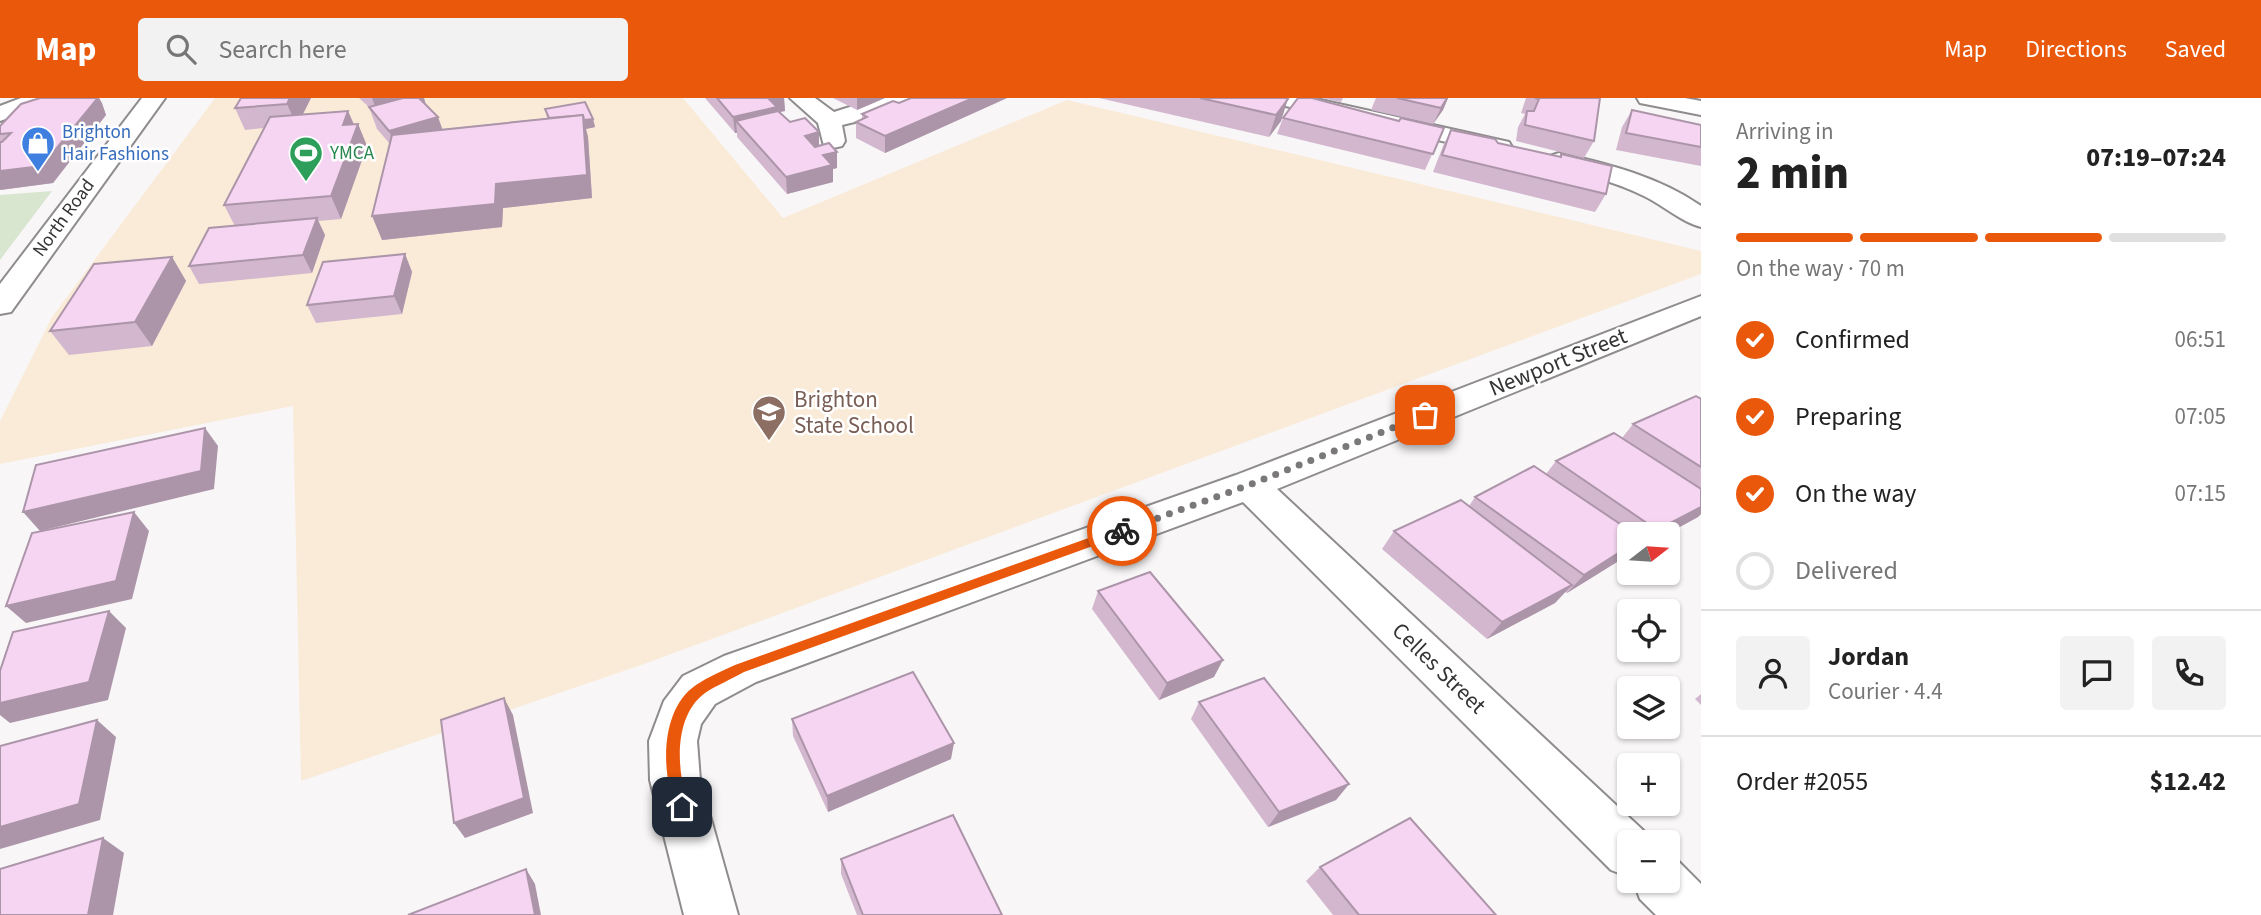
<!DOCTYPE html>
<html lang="en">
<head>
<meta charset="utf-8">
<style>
  :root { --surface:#fff; --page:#f2f2f2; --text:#222; --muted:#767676; --line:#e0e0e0; --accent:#ea580c }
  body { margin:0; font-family:"Source Sans 3",sans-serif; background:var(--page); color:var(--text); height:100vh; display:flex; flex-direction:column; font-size:26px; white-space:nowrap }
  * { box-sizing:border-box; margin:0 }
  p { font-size:23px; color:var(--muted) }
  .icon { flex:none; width:38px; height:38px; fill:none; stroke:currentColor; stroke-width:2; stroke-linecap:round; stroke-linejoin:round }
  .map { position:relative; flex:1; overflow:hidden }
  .sheet { display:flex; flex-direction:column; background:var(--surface); width:560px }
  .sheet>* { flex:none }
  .needle { width:46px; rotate:73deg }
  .fabs { position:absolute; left:1617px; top:424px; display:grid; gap:14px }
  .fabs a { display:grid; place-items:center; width:63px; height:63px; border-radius:7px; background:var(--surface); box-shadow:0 2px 5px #0004; font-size:35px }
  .pin { position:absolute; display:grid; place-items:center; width:60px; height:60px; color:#fff; margin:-30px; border-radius:14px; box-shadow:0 4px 10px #0006 }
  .courier { position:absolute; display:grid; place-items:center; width:70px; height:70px; margin:-35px; border:5px solid #ea580c; border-radius:50%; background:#fff; color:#222; box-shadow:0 2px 9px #0007 }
  .headline em { font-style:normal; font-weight:800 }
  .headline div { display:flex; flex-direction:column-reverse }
  .headline { display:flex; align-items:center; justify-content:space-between; height:119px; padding:0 35px }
  h1 { font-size:46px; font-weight:800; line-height:52px }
  .bar { display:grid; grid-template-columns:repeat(4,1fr); gap:10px 7px; align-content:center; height:84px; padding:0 35px }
  .bar i { height:9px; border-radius:5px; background:var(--line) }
  .bar .active { background:var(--accent) }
  .bar p { grid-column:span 4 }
  .line { display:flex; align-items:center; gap:18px; padding:0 35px; border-top:2px solid var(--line) }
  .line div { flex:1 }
  .round { display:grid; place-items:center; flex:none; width:74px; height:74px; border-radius:7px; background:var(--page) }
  ol { padding:0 35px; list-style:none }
  li { display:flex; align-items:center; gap:21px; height:77px }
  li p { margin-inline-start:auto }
  li .icon { padding:7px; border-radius:50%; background:var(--accent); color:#fff; stroke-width:4 }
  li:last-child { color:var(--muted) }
  li i { width:38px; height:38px; border:4px solid var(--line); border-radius:50% }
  header { display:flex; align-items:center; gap:42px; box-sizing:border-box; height:98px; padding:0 35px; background:var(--accent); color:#fff }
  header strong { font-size:33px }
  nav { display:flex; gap:38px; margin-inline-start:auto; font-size:24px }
  .search { width:490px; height:63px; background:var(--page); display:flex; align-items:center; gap:18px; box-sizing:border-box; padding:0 24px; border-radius:7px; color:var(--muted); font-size:26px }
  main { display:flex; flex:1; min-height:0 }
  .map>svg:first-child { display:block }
</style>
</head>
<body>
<header>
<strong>Map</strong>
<div class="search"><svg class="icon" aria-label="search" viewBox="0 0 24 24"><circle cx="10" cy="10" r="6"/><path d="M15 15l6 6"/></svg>Search here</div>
<nav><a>Map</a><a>Directions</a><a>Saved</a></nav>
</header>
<main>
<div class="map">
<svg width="1701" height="817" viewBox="0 0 1701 817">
  <rect width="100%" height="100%" fill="#f9f6f8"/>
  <polygon fill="#f9ebd7" points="215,0 683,0 783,120 1067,2 1701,153 1701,176 644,566 301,683 293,308 0,366 0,323 52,219"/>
  <polygon fill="#d8e5cf" points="52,93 0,162 0,97"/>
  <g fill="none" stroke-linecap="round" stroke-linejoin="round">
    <g stroke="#8f8c8e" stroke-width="4">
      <g id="minor">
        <polygon points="21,0 53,0 50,5 0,23 0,8"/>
        <polygon points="142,0 165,0 11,214 0,216 0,186"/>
        <polygon points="790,0 815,0 834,14 878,0 910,0 907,5 863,22 842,27 845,43 842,48 833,50 824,48 818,25"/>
        <polygon points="1270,0 1312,0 1500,42 1509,44 1512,49 1509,54 1500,56 1281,7 1273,5"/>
        <path d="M 1559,55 C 1609,66 1659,79 1701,108 L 1701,129 C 1681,124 1663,107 1644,98 C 1614,83 1582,76 1550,68 L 1546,63 L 1550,58 Z"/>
        <polygon points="1701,198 1701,218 1277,391 1647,736 1651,744 1629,744 1629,779 1611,772 1243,404 756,584 715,606 701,626 697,643 700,682 738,817 684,817 650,682 649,643 664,603 683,578 724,558 1236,377"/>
        <polygon points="1668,759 1678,763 1701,786 1701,817 1656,817 1640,801 1633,782 1668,782"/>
      </g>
    </g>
    <g stroke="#8f8c8e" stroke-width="4">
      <polygon id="highway" points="1637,0 1685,0 1701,3 1701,17 1640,5"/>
    </g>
    <use href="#minor" fill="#fff" fill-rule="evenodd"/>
    <use href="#highway" fill="#fff" fill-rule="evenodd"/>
  </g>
  <g fill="#d3b7cf">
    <polygon points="40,0 99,0 106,17 53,85 0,92 0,28"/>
    <polygon points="241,0 311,0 302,17 348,13 354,26 358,26 367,48 341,121 318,123 325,137 312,175 199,186 189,168 235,128 224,107 264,30 245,32 235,10"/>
    <polygon points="359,0 424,0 426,7 442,31 547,20 545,11 593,21 595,29 586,31 588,39 592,100 503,110 502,129 382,142 390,46 377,31 369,9"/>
    <polygon points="705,0 784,0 785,13 779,14 790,24 819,48 837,70 833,71 833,84 787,96 737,39 737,35 735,35"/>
    <polygon points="833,0 885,0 857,12"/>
    <polygon points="911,0 1007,0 885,55 856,40 856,24 862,21 862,16"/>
    <polygon points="1099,0 1285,0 1281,23 1269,39"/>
    <polygon points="1322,0 1343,0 1341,4"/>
    <polygon points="1376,0 1448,0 1443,12 1433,26 1371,12"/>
    <polygon points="1526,0 1600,0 1594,43 1584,60 1516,43 1518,29 1525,16 1521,15"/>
    <polygon points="1632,12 1701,27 1701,68 1616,52 1622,29"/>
    <polygon points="1283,20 1444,30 1425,72 1277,36"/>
    <polygon points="1451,32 1498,45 1559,59 1561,56 1606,96 1595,114 1433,74 1443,48"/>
    <polygon points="405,156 412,174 402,216 316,225 307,207"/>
    <polygon points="172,159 186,183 152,248 69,257 50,233"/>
    <polygon points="1701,301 1701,416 1698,419 1667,436 1629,436 1625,459 1567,495 1565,494 1555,505 1487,541 1382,451 1394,433 1469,408 1475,399 1546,376 1556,363 1622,340 1633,326"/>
    <polygon points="1098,493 1214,579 1159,602 1092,511"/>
    <polygon points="1701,596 1701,607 1695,601"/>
    <polygon points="1199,604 1349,686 1336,702 1268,729 1191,621"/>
    <polygon points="792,621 951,661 828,714 793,638"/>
    <polygon points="841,761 1002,817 857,817 841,776"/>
    <polygon points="1320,769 1496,817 1333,817 1306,783"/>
  </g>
  <g fill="#ac95a9">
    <polygon points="96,0 99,0 102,5 106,17 53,85 0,92 0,73"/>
    <polygon points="290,0 311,0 297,28 287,6"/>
    <polygon points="372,0 424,0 426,8 380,21"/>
    <polygon points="768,0 784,0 785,13 736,23 737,35 735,35 733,19"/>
    <polygon points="857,0 885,0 857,12"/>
    <polygon points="973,0 1007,0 885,55 885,38"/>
    <polygon points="1447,0 1448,0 1443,12 1433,26 1441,10"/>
    <polygon points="1288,1 1281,23 1269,39 1276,17"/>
    <polygon points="348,13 356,32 358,26 367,48 341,121 331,98 343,27"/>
    <polygon points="438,19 446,41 398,55 389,33"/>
    <polygon points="593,21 595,29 586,31 588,39 592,100 503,110 502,129 382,142 372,118 496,86 552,28"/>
    <polygon points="819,34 819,51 805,55 805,38"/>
    <polygon points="837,54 837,70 833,71 833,84 787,96 786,79 823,57"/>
    <polygon points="317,120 325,137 312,175 303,157"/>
    <polygon points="405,156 412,174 402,216 394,198"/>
    <polygon points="172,159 186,183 152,248 135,224"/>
    <polygon points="205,330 218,348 214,391 40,433 23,414"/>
    <polygon points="1701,409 1701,416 1698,419 1667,436 1654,436 1657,432"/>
    <polygon points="134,414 149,433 132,501 26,525 6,508"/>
    <polygon points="1629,448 1629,454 1625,459 1567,495 1584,477"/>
    <polygon points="1572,487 1555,505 1487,541 1502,524"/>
    <polygon points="109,513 126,530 108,602 10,625 0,617 0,605"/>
    <polygon points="1223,562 1214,579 1159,602 1167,585"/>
    <polygon points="504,600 513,617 533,715 465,740 454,725"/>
    <polygon points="97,622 116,639 100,722 0,751 0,729"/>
    <polygon points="954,645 951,661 828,714 827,698"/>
    <polygon points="1349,686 1336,702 1268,729 1279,714"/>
    <polygon points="103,740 124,755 113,817 88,817"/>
    <polygon points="526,771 535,786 541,817 535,817"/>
  </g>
  <g fill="#f5d5f1" stroke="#ac95a9" stroke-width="2">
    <polygon points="40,0 96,0 97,1 42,68 0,73 0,44 2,44 11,35 0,36 0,28 21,6"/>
    <polygon points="241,0 290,0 287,6 235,10"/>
    <polygon points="403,0 419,0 438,19 389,33 369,9"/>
    <polygon points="717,0 768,0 777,9 733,19"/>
    <polygon points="911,0 973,0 885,38 856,24 867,19 862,16 893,3 899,5"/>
    <polygon points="1200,0 1285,0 1288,1 1276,17"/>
    <polygon points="1298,0 1312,0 1399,23 1401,20 1444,30 1433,56 1283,20"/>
    <polygon points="1397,0 1447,0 1441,10"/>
    <polygon points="1535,0 1600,0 1594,43 1525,27 1527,13 1534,13 1539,1"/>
    <polygon points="585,4 593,21 584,22 583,17 549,20 545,11"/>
    <polygon points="1632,12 1701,27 1701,49 1626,35"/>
    <polygon points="348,13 343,27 358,26 331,98 224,107 270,19"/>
    <polygon points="778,13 790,24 805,20 819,34 805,38 815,49 829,45 837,54 823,57 832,67 786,79 736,23"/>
    <polygon points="583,17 587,77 496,86 495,106 372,118 392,37"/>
    <polygon points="1451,32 1495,41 1498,45 1561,59 1561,56 1612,68 1606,96 1442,57"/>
    <polygon points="317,120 303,157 189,168 209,130"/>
    <polygon points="405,156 394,198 307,207 323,164"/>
    <polygon points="172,159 135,224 50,233 94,166"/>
    <polygon points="1696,298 1701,301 1701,369 1633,326"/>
    <polygon points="205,330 201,373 23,414 36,367"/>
    <polygon points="1614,335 1701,391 1701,409 1657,432 1556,363"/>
    <polygon points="1534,368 1635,436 1629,436 1629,448 1584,477 1475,399"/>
    <polygon points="1461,402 1572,487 1502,524 1394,433"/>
    <polygon points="134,414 116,483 6,508 32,435"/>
    <polygon points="1150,474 1223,562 1167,585 1098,493"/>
    <polygon points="109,513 89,584 0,605 0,573 13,534"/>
    <polygon points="913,574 954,645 827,698 792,621"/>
    <polygon points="1264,580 1349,686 1279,714 1199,604"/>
    <polygon points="504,600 524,700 454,725 441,622"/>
    <polygon points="97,622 79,706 0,729 0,648"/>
    <polygon points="953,717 1002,817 863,817 841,761"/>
    <polygon points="1410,720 1496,817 1359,817 1320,769"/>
    <polygon points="103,740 88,817 0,817 0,771"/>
    <polygon points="526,771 535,817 408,817"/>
  </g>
  <path fill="#ea580c" d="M 1122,428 L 1126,430 L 1126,436 L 744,574 C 732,581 717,587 705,595 C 679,614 677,653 682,682 C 684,693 692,704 687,714 L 677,714 C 661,677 659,612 696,587 C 708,579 722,573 735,567 Z"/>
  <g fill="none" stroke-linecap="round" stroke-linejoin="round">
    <polyline stroke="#7a7879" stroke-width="7" stroke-dasharray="0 12.6" points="1122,433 1249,387 1425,317"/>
  </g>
  <defs>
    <g id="shop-pin" transform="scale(1.75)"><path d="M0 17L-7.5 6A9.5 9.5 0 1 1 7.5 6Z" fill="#3f7fe0" stroke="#fff"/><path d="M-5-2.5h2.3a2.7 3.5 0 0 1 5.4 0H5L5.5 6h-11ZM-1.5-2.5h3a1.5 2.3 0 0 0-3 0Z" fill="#fff"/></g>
    <g id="stadium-pin" transform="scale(1.75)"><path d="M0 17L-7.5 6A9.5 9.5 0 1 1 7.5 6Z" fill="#2e9e5b" stroke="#fff"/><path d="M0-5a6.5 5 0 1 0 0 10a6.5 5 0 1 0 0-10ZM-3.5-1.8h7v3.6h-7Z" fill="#fff"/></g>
    <g id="school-pin" transform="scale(1.75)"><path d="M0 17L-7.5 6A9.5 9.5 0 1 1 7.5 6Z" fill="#8d6e63" stroke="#fff"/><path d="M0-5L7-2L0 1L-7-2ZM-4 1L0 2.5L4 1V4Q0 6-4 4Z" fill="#fff"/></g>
  </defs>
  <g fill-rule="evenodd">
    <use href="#shop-pin" x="38" y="45"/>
    <use href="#stadium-pin" x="306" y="55"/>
    <use href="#school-pin" x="769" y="314"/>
  </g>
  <g text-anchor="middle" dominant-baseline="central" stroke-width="5" stroke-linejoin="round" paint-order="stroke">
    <g font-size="19" fill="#366cbe" stroke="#fff" text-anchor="start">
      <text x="62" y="34">Brighton<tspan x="62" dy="22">Hair Fashions</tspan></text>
    </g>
    <g font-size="19" fill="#27864d" stroke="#fff" text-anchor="start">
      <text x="330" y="55">YMCA</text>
    </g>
    <g font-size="19" fill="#353434" stroke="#fff">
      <text transform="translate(64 120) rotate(-54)">North Road</text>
    </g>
    <g font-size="23" fill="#353434" stroke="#fff">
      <text transform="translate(1558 264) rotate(-22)">Newport Street</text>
      <text transform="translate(1439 570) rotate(44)">Celles Street</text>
    </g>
    <g font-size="23" fill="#785e54" stroke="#fff" text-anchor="start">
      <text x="794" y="301">Brighton<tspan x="794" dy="26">State School</tspan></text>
    </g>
  </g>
</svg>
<div class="fabs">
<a><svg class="needle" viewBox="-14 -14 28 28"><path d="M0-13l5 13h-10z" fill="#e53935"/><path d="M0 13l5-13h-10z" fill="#767676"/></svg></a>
<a><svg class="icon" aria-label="locate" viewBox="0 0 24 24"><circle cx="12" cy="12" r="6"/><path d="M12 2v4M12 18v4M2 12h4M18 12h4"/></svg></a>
<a><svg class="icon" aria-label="layers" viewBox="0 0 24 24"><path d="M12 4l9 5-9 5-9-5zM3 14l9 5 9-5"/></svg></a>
<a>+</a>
<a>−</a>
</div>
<div class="pin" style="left:1425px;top:317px;background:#ea580c"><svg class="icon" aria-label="bag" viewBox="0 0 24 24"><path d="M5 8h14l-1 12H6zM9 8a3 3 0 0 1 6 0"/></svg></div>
<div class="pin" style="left:682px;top:709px;background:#1f2937"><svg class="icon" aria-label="home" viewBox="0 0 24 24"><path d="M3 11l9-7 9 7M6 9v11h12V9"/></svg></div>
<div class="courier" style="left:1122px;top:433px"><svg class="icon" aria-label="bike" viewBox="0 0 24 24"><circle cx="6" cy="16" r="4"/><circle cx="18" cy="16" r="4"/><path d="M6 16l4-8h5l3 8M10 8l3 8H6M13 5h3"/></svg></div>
</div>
<section class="sheet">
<div class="headline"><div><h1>2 min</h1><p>Arriving in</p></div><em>07:19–07:24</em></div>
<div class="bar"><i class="active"></i><i class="active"></i><i class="active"></i><i></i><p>On the way · 70 m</p></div>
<ol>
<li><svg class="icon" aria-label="check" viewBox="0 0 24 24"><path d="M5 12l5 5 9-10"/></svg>Confirmed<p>06:51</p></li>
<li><svg class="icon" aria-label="check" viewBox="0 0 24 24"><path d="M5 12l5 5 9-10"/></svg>Preparing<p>07:05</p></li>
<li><svg class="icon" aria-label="check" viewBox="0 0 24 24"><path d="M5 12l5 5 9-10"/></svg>On the way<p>07:15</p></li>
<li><i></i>Delivered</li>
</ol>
<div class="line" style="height:126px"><a class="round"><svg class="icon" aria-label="person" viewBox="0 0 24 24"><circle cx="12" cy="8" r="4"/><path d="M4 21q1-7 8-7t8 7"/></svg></a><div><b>Jordan</b><p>Courier · 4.4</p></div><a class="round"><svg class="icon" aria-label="chat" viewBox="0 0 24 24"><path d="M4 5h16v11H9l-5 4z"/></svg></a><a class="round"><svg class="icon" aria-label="phone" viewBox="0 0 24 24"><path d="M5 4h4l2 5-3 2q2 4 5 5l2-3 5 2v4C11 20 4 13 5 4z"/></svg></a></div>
<div class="line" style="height:91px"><div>Order #2055</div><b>$12.42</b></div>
</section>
</main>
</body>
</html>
